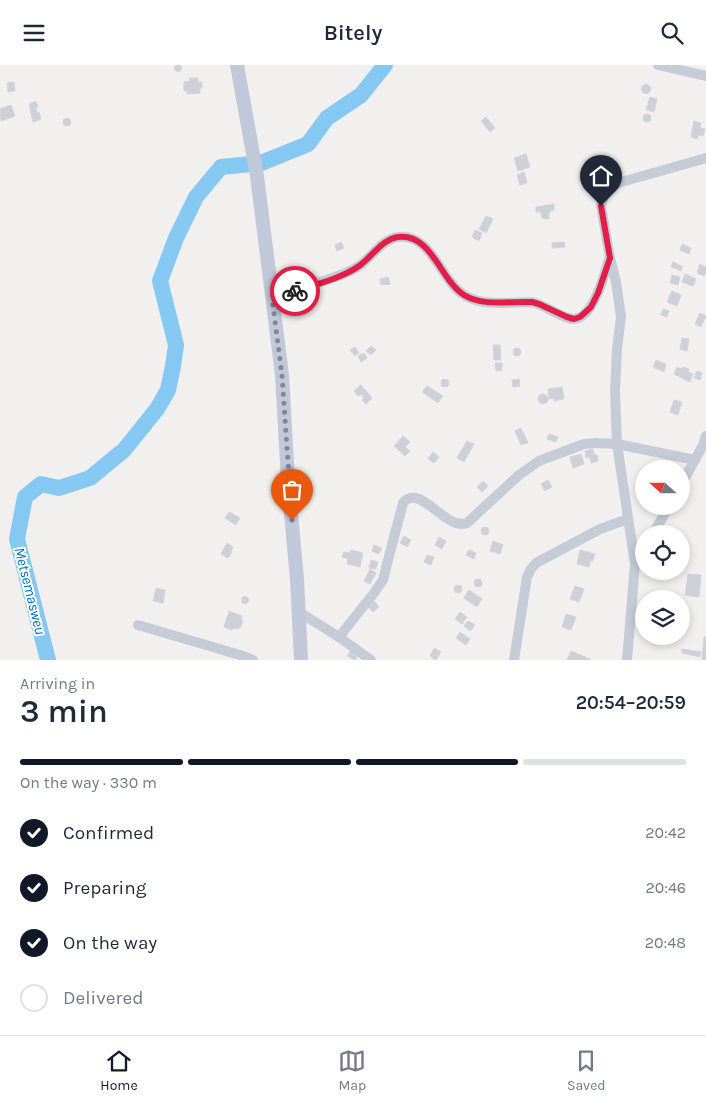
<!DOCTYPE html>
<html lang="en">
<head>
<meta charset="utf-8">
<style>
  :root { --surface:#fff; --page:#f6f6f7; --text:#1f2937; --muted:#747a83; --line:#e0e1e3; --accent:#111827 }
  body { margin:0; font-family:Karla,sans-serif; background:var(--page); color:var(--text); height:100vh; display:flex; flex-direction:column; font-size:19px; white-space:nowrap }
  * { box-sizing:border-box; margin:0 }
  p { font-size:16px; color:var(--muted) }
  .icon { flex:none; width:28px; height:28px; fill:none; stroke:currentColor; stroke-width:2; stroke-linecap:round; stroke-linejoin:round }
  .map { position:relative; height:595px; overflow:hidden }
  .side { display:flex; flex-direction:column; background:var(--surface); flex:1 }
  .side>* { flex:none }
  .needle { width:32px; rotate:291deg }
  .fabs { position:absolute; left:635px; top:395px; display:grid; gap:10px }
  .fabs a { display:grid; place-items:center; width:55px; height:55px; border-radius:50%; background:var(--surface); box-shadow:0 2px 8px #0003; font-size:25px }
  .pin { position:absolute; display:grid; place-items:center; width:42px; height:42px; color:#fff; margin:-51px -21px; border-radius:50% 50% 50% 0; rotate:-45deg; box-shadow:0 0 5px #0007 }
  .pin .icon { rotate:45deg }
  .courier { position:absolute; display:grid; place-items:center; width:50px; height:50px; margin:-25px; border:4px solid #e11d48; border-radius:50%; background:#fff; color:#222; box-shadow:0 1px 6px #0007 }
  .head em { font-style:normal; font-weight:600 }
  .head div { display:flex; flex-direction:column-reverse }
  .head { display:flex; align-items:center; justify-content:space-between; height:85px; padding:0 20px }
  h1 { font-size:32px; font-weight:600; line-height:38px }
  .bar { display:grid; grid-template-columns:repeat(4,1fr); gap:8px 5px; align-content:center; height:60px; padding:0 20px }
  .bar i { height:6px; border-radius:4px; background:var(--line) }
  .bar .active { background:var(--accent) }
  .bar p { grid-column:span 4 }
  ol { padding:0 20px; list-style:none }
  li { display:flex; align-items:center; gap:15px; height:55px }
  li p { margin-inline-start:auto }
  li .icon { padding:5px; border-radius:50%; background:var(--accent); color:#fff; stroke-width:4 }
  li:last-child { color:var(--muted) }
  li i { width:28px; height:28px; border:2px solid var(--line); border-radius:50% }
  header { display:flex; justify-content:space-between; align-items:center; height:65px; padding:0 20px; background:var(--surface); font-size:22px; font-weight:600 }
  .dock { display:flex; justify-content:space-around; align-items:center; height:70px; border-top:1px solid var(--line); background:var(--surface); font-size:14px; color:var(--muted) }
  .dock a { display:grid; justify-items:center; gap:2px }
  .dock .active { color:var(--accent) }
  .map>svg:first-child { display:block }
</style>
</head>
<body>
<header><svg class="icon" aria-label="menu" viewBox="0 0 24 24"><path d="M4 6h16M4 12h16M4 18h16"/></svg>Bitely<svg class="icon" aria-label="search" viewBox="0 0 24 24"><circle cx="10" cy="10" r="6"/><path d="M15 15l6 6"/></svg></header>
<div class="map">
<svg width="706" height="595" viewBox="0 0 706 595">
  <rect width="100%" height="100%" fill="#f2f0ef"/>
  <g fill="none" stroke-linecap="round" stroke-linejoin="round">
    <polyline stroke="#85c9f3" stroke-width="16" points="48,595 17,474 25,432 41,419 59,423 90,413 124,385 157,344 168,325 173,301 176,280 160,216 176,173 196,132 221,102 261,98 308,79 327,53 361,30 385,0"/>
  </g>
  <g fill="#ced0d7" stroke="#d3d4db">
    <circle cx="178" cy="3" r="3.5"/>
    <polygon points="189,13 198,13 198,17 202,17 202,23 200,23 200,28 187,29 187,26 184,26 184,17 190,16"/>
    <polygon points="14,17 15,26 8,27 7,18"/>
    <circle cx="646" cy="24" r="4.5"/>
    <polygon points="650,32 657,34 654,47 646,45"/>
    <polygon points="36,36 38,42 36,43 37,48 39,47 41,54 33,57 29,39"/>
    <polygon points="11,40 15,51 1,56 0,44"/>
    <circle cx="647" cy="53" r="4"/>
    <polygon points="486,52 495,63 490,67 481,56"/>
    <circle cx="67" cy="57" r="4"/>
    <polygon points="694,56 701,58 700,63 705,64 703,71 698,70 697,74 691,72"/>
    <polygon points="526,89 530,102 518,106 514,93"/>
    <polygon points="524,107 527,118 520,120 517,110"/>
    <polygon points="554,139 554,145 549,147 549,154 542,153 541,147 536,147 536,142"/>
    <polygon points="486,151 493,154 486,168 479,164"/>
    <polygon points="475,165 482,168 479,176 472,172"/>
    <polygon points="341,177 344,183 337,186 335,180"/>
    <polygon points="564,177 565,182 552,183 552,178"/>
    <polygon points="682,179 691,183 689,189 680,185"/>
    <polygon points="673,197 683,202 681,206 671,202"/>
    <polygon points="700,199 706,202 706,207 704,211 697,208"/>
    <polygon points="685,209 696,214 693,221 682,217"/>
    <polygon points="672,210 680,212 678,220 670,218"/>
    <polygon points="388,212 390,219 381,220 380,214"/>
    <polygon points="672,226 681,230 677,241 667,237"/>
    <polygon points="663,244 669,246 667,252 661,250"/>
    <polygon points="700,248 706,251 701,262 695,259"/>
    <polygon points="682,273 689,274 687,286 680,284"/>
    <polygon points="493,280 500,280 501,295 494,295"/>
    <polygon points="371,281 376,285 371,290 366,286"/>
    <polygon points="355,282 359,288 355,291 350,285"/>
    <circle cx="517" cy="287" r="4"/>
    <polygon points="364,288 367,293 361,297 358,291"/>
    <polygon points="656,295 666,299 664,307 653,302"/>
    <polygon points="495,298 502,298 502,305 496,306"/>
    <polygon points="677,302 682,304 683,302 689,304 688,307 693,309 690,317 674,309"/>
    <polygon points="697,306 702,308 700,315 694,313"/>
    <polygon points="519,314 520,321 513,322 512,315"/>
    <circle cx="445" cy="318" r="4"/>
    <polygon points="361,320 372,333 366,339 362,335 364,333 361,329 358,331 354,326"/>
    <polygon points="427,321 443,331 438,338 422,327"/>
    <polygon points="562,322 564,334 554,336 554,333 549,334 548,324"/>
    <circle cx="543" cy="334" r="5"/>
    <polygon points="674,335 682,337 678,350 670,347"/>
    <polygon points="521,363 528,378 521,380 515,366"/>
    <polygon points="549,369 558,372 556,377 547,374"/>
    <polygon points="403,371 410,377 405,382 410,386 405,391 394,381"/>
    <polygon points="467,376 474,379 464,397 457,393"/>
    <polygon points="593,384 594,390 597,390 598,396 591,398 590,392 586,393 585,386"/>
    <polygon points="433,387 439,392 434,398 428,394"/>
    <polygon points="581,389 584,399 573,403 570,392"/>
    <polygon points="548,415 552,422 545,426 541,419"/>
    <polygon points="483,416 488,421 482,427 477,422"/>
    <polygon points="229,447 240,453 236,460 225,453"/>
    <circle cx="485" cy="466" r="4"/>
    <polygon points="404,471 411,475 407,482 400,478"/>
    <polygon points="439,472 446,476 442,484 435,480"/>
    <polygon points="493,476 503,480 500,489 490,486"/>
    <polygon points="227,478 233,482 231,486 232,487 228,493 221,489"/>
    <polygon points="374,480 382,483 379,489 372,486"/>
    <polygon points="351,485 363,488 360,502 347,499 348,494 342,492 344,487 350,488"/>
    <polygon points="469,485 476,488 474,494 466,490"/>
    <polygon points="580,485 595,489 593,496 591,495 589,502 577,499"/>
    <polygon points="427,490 434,492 431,500 424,497"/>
    <polygon points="371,495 378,497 376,504 369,503"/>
    <polygon points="370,504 376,508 370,519 364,516"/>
    <polygon points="688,509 701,510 699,532 685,530"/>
    <circle cx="478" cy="518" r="4"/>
    <circle cx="458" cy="524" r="4"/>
    <polygon points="575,521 584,524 579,537 570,534"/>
    <polygon points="156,523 165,525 163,538 153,536"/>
    <polygon points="469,525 482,534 477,542 464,533"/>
    <circle cx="245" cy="535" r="3.5"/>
    <polygon points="374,536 379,542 373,547 368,542"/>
    <polygon points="229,546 242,551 241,555 243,556 240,563 239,562 238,564 233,563 232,565 224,562"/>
    <polygon points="460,547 467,552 462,559 455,554"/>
    <polygon points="566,549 576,552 571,565 562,562"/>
    <polygon points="468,556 475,560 470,566 464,561"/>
    <polygon points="460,567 470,574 466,580 456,573"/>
    <polygon points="704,572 706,572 706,595 702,595"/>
    <polygon points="434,583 441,587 436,595 430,591"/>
    <polygon points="352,584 359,589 355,595 347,591"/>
    <polygon points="682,584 701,587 700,592 682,588"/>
    <polygon points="571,586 590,594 590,595 567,595"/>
  </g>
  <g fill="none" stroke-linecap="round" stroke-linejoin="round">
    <g stroke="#c5ccd8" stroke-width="10">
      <polyline points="658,0 706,11"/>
      <path d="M 273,233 C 288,228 304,223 320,217 C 333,213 347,209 359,201 C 372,192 382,174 398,172 C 432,168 440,215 464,230 C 483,242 510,237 532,237 C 545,240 560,252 572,254 C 593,256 605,208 609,194"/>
      <polyline points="681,420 703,380 706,371"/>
      <polyline points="653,469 669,441"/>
      <polyline points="635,499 617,379 695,395"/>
      <polyline points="299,547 339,572 371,595"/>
      <polyline points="138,560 240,590 253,595"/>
      <path d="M 339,572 L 374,528 L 383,515 L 387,499 L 403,438 C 420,417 445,466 467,458 L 519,410 L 539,396 L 584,379 L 595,378 L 617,379 L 615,326 L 617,284 L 621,252 L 616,217 L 610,193 L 601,141 L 604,131 L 609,123 L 618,118 L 706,93"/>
      <polyline points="514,595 527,512 531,504 536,498 600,464 628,454"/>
      <polyline points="627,595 635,499 644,485"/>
    </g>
    <polyline stroke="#c1c8da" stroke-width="14" points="237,0 257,111 282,310 288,416 297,514 301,595"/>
  </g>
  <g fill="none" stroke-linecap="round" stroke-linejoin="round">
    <polyline stroke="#828791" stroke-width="5" stroke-dasharray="0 9" points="292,455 282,310 272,233 295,226"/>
    <path stroke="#e11d48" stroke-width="6" d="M 295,226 C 316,219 340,214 359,201 C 372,192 382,174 398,172 C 432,168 440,215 464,230 C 483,242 510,236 532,237 L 539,239 L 567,252 L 574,254 L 580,252 L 591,242 L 598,228 L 610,193 L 601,141"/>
  </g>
  <g text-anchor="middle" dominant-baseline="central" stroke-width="4" stroke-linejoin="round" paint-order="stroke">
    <g font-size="15" font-style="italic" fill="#0272b6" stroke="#fff">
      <text transform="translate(30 526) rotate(76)">Metsemasweu</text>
    </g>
  </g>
</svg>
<div class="fabs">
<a><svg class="needle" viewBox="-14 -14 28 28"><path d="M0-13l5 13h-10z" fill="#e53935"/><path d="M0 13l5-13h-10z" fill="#747a83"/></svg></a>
<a><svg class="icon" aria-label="locate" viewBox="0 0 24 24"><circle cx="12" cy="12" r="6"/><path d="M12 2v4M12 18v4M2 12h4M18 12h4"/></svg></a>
<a><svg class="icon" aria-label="layers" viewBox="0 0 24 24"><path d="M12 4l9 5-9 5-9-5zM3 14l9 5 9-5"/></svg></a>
</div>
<div class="pin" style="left:292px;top:455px;background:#ea580c"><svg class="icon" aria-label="bag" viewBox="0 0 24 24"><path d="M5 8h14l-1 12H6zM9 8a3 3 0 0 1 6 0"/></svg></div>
<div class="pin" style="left:601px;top:141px;background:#1f2937"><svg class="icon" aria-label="home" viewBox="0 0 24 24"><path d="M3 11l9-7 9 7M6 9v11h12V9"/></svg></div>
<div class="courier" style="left:295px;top:226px"><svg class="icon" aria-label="bike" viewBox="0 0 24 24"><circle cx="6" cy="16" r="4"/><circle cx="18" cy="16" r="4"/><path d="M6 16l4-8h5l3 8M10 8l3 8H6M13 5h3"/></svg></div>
</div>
<section class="side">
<div class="head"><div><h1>3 min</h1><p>Arriving in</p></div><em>20:54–20:59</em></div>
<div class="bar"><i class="active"></i><i class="active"></i><i class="active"></i><i></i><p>On the way · 330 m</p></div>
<ol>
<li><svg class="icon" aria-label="check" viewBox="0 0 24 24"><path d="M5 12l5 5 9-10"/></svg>Confirmed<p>20:42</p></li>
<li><svg class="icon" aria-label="check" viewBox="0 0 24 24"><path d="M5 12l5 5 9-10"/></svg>Preparing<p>20:46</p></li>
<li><svg class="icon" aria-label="check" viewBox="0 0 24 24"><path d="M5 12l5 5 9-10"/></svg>On the way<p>20:48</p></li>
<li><i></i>Delivered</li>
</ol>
</section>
<nav class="dock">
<a class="active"><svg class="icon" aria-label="home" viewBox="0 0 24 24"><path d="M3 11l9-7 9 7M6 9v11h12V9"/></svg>Home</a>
<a><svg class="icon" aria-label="map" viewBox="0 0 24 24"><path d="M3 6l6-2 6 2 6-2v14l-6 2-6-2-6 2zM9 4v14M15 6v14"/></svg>Map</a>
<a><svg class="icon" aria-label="saved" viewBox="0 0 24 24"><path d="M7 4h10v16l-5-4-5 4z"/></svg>Saved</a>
</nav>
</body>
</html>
